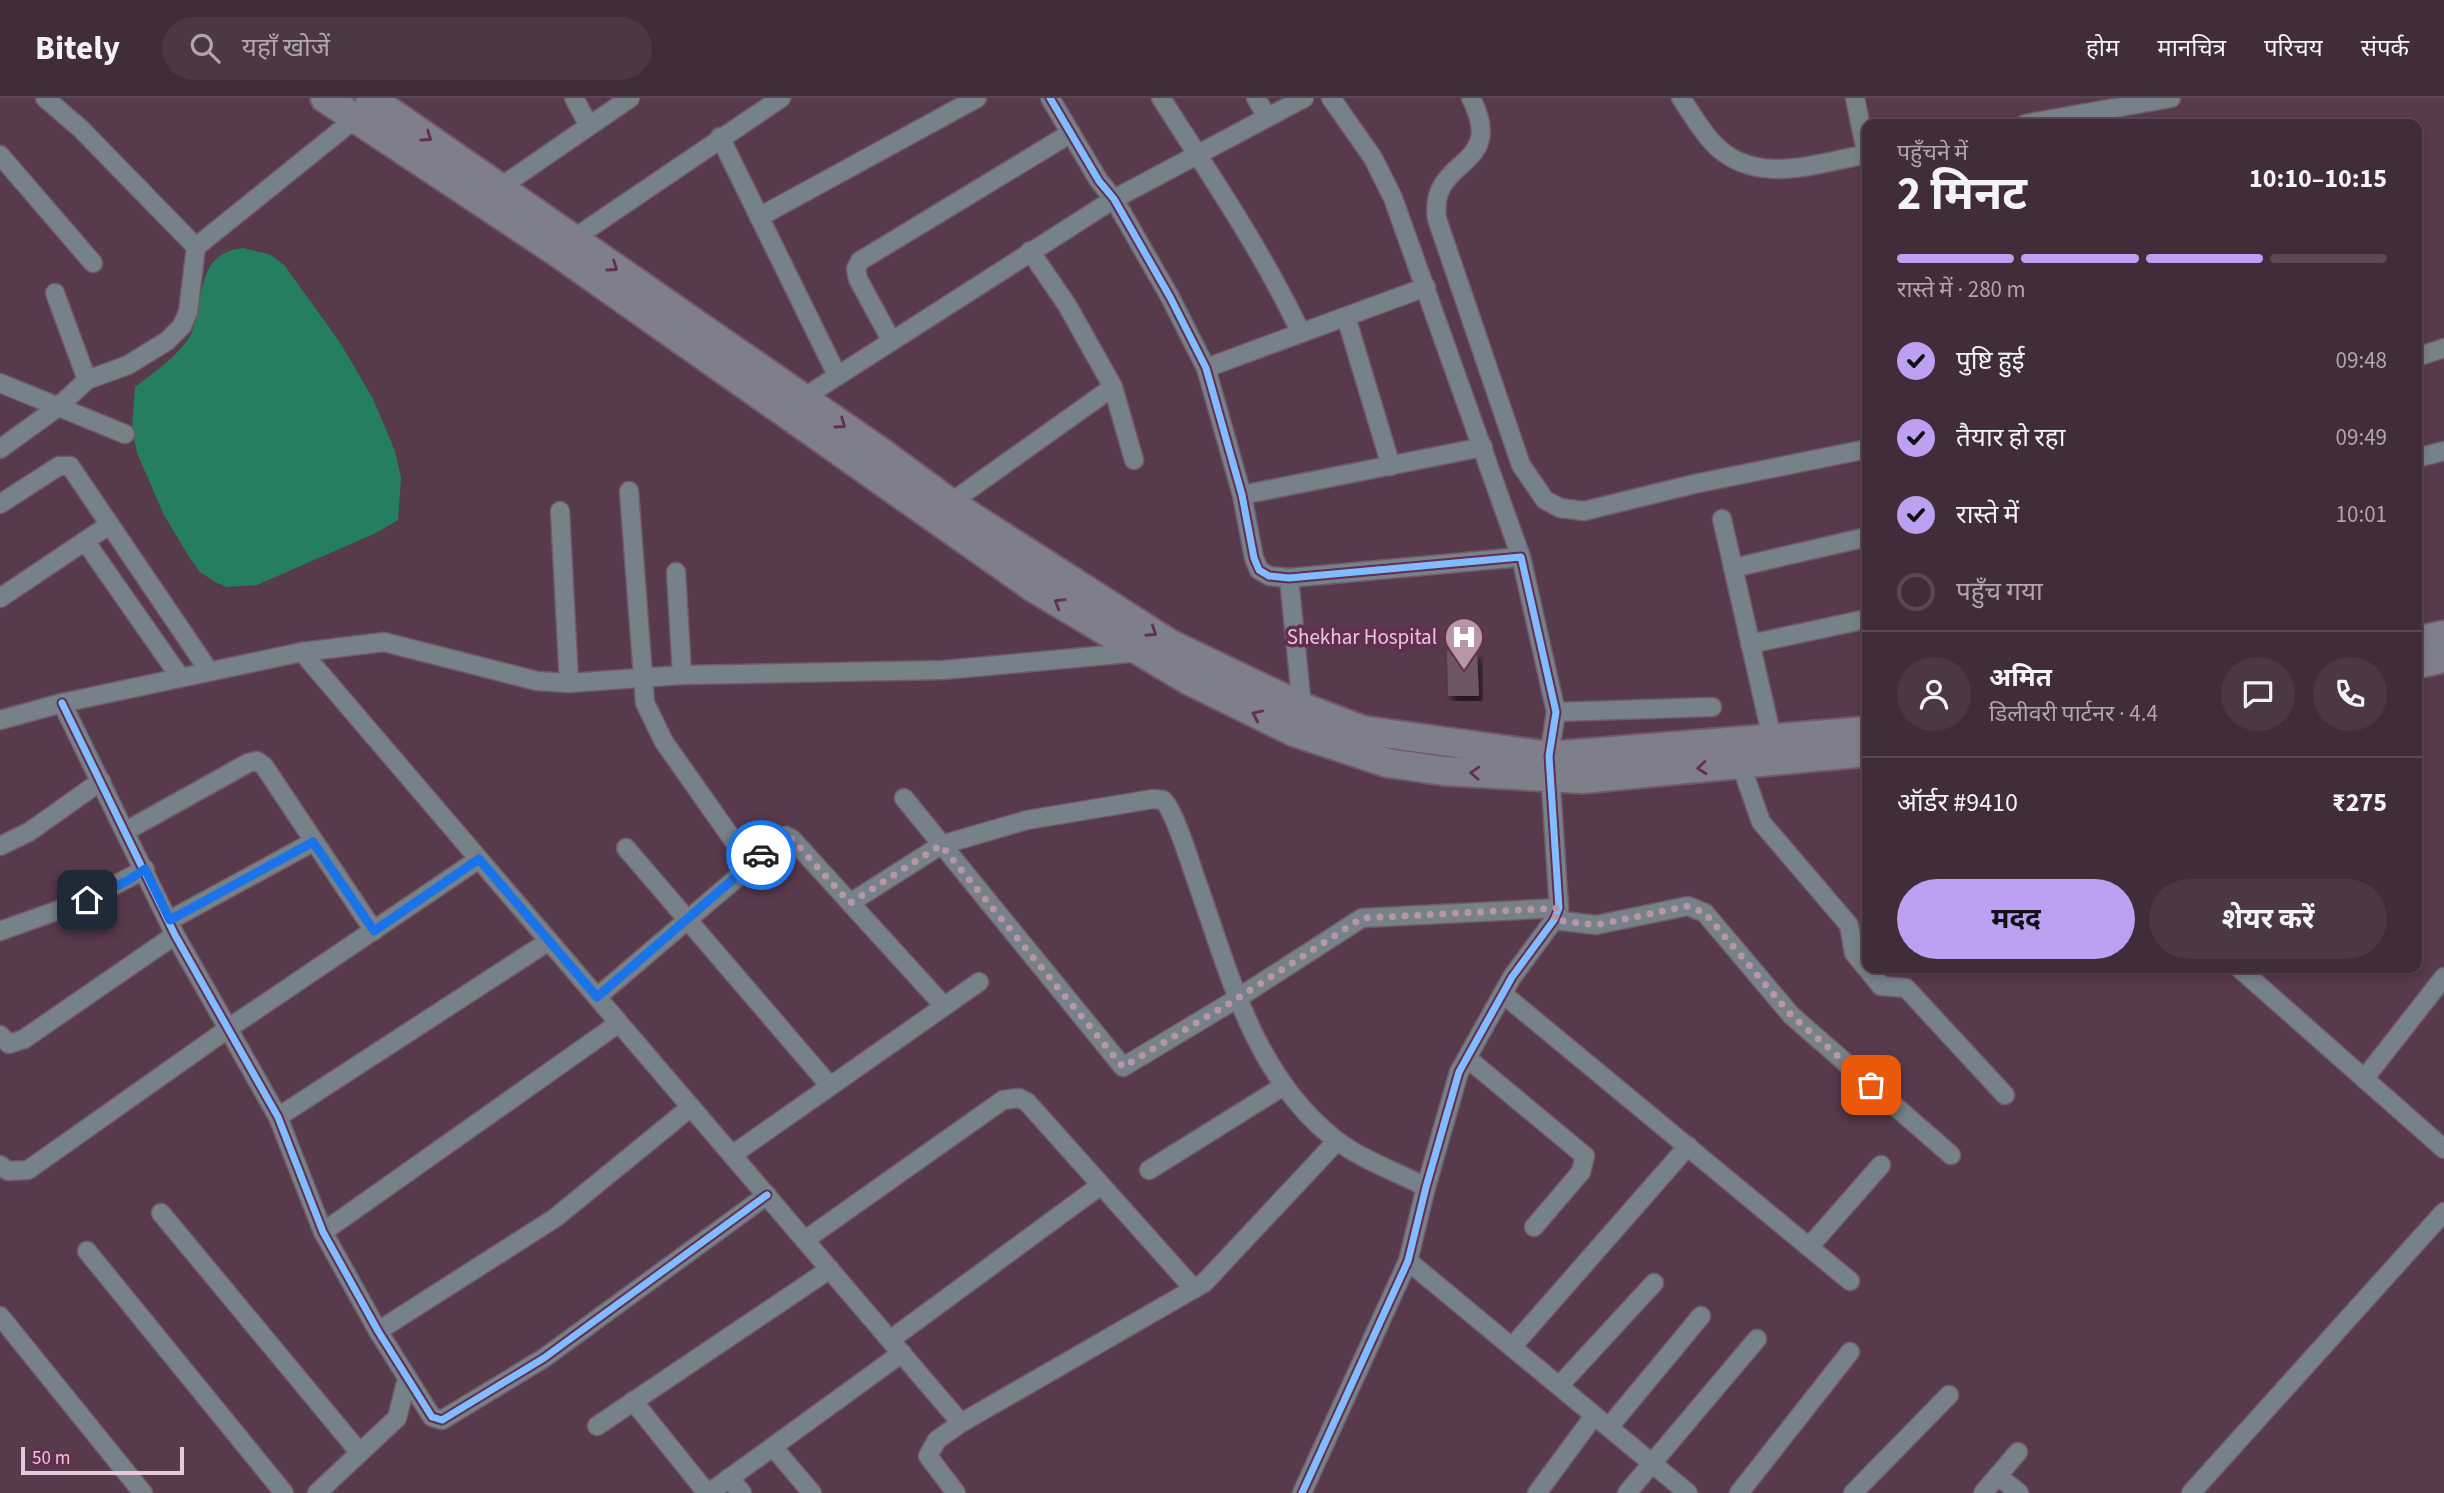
<!DOCTYPE html>
<html lang="hi">
<head>
<meta charset="utf-8">
<style>
  :root { --surface:#412c39; --page:#4c3844; --text:#f1f3f6; --muted:#aea7ae; --line:#5a4853; --accent:#bca0f2 }
  body { margin:0; font-family:"Source Sans 3","Noto Sans Devanagari",sans-serif; background:var(--page); color:var(--text); height:100vh; display:flex; flex-direction:column; font-size:26px; white-space:nowrap }
  * { box-sizing:border-box; margin:0 }
  p { font-size:23px; color:var(--muted) }
  .icon { flex:none; width:38px; height:38px; fill:none; stroke:currentColor; stroke-width:2; stroke-linecap:round; stroke-linejoin:round }
  .map { position:relative; flex:1; overflow:hidden }
  .sheet { position:absolute; left:1862px; top:21px; width:560px; height:854px; display:flex; flex-direction:column; background:var(--surface); border-radius:14px; box-shadow:0 4px 10px #0003,0 0 0 2px var(--line) }
  .sheet>* { flex:none }
  .scale { position:absolute; left:21px; bottom:18px; width:163px; box-sizing:border-box; padding-left:7px; border:4px solid #e9c8da; border-top:0; font-size:19px; line-height:24px; white-space:nowrap; color:#e9c8da; -webkit-text-stroke:5px #632e4f; paint-order:stroke }
  .pin { position:absolute; display:grid; place-items:center; width:60px; height:60px; color:#fff; margin:-30px; border-radius:14px; box-shadow:0 4px 10px #0006 }
  .courier { position:absolute; display:grid; place-items:center; width:70px; height:70px; margin:-35px; border:5px solid #1a73e8; border-radius:50%; background:#fff; color:#222; box-shadow:0 2px 9px #0007 }
  .head em { font-style:normal; font-weight:700 }
  .head div { display:flex; flex-direction:column-reverse }
  .head { display:flex; align-items:center; justify-content:space-between; height:119px; padding:0 35px }
  h1 { font-size:46px; font-weight:700; line-height:52px }
  .bar { display:grid; grid-template-columns:repeat(4,1fr); gap:10px 7px; align-content:center; height:84px; padding:0 35px }
  .bar i { height:9px; border-radius:5px; background:var(--line) }
  .bar .on { background:var(--accent) }
  .bar p { grid-column:span 4 }
  .line { display:flex; align-items:center; gap:18px; padding:0 35px; border-top:2px solid var(--line) }
  .line div { flex:1 }
  .round { display:grid; place-items:center; flex:none; width:74px; height:74px; border-radius:37px; background:var(--page) }
  ol { padding:0 35px; list-style:none }
  li { display:flex; align-items:center; gap:21px; height:77px }
  li p { margin-inline-start:auto }
  li .icon { padding:7px; border-radius:50%; background:var(--accent); color:#111; stroke-width:4 }
  li:last-child { color:var(--muted) }
  li i { width:38px; height:38px; border:4px solid var(--line); border-radius:50% }
  .action { display:flex; gap:14px; margin-top:auto; padding:14px 35px }
  .action a { flex:1; height:80px; border-radius:42px; background:var(--accent); color:#111; font-size:28px; font-weight:700; line-height:80px; text-align:center }
  .action a+a { background:var(--page); color:var(--text) }
  header { display:flex; align-items:center; gap:42px; box-sizing:border-box; height:98px; padding:0 35px; background:var(--surface); border-bottom:2px solid var(--line) }
  header strong { font-size:33px }
  nav { display:flex; gap:38px; margin-inline-start:auto; font-size:24px }
  .search { width:490px; height:63px; background:var(--page); display:flex; align-items:center; gap:18px; box-sizing:border-box; padding:0 24px; border-radius:38px; color:var(--muted); font-size:26px }
  .map>svg:first-child { display:block }
</style>
</head>
<body>
<header>
<strong>Bitely</strong>
<div class="search"><svg class="icon" aria-label="search" viewBox="0 0 24 24"><circle cx="10" cy="10" r="6"/><path d="M15 15l6 6"/></svg>यहाँ खोजें</div>
<nav><a>होम</a><a>मानचित्र</a><a>परिचय</a><a>संपर्क</a></nav>
</header>
<div class="map">
<svg width="2444" height="1395" viewBox="0 0 2444 1395">
  <defs>
    <filter id="shadow"><feDropShadow dx="4.5" dy="8" stdDeviation="3.5" flood-color="#0009"/></filter>
  </defs>
  <rect width="100%" height="100%" fill="#573a4c"/>
  <path fill="#257e5f" d="M 243,150 L 271,157 L 285,168 L 341,246 L 373,301 L 395,353 L 401,379 L 398,422 L 376,435 L 257,487 L 227,489 L 217,485 L 200,474 L 188,457 L 164,417 L 137,355 L 132,329 L 135,289 C 152,276 181,256 191,236 C 207,201 193,156 243,150 Z"/>
  <polygon fill="#6c5768" filter="url(#shadow)" points="1447,553 1477,553 1479,598 1448,598"/>
  <g fill="none" stroke-linecap="round" stroke-linejoin="round">
    <g stroke="#725968" stroke-width="21">
      <g id="minor">
        <polyline points="45,0 81,31 196,149 356,20"/>
        <polyline points="574,0 589,28"/>
        <polyline points="1050,0 1099,83 1114,101 1170,199 1206,270 1242,397 1254,460 1259,472 1269,478 1289,480 1521,459 1556,614 1549,658 1559,810 1554,822 1512,879 1459,974 1426,1089 1408,1163 1302,1395"/>
        <path d="M 1161,0 C 1212,80 1260,149 1301,235"/>
        <polyline points="1256,0 1267,19"/>
        <polyline points="1331,0 1373,60 1393,100 1521,459"/>
        <path d="M 1471,0 C 1508,73 1428,57 1437,121 L 1521,367 L 1545,402 L 1560,410 L 1584,413 L 1694,386 L 1867,351"/>
        <path d="M 1681,0 C 1691,15 1701,32 1713,45 C 1754,89 1815,66 1867,56"/>
        <polyline points="1855,0 1867,58"/>
        <polyline points="2025,26 2171,0"/>
        <polyline points="720,39 837,277"/>
        <polyline points="0,57 93,165"/>
        <polyline points="499,90 630,0"/>
        <polyline points="759,119 977,0"/>
        <polyline points="573,141 781,0"/>
        <polyline points="1030,153 1067,207 1113,289"/>
        <polyline points="55,195 87,282"/>
        <polyline points="1346,219 1391,368"/>
        <polyline points="891,242 858,181 856,171 860,163 1071,35"/>
        <polyline points="2417,259 2444,250"/>
        <polyline points="1206,270 1426,189"/>
        <polyline points="0,285 125,336"/>
        <polyline points="803,300 1114,101 1304,0"/>
        <polyline points="0,351 58,309 87,282 128,267 167,243 182,228 188,214 196,149"/>
        <polyline points="2417,360 2444,353"/>
        <polyline points="629,393 645,605 664,644 750,766"/>
        <polyline points="1242,397 1483,349"/>
        <polyline points="950,405 1113,289 1134,362"/>
        <polyline points="0,406 59,368 70,368 209,573"/>
        <polyline points="560,413 569,585"/>
        <polyline points="1722,421 1774,649"/>
        <polyline points="85,443 180,579"/>
        <polyline points="1733,470 1867,439"/>
        <polyline points="676,474 682,577"/>
        <polyline points="1289,480 1302,609"/>
        <polyline points="0,500 109,427"/>
        <polyline points="1750,546 1867,521"/>
        <polyline points="302,554 961,1325 937,1342 928,1358 956,1395"/>
        <polyline points="62,605 175,837 278,1019 323,1134 378,1233 432,1319 442,1322 544,1260 767,1097"/>
        <polyline points="1556,614 1712,609"/>
        <polyline points="0,622 62,605 302,554 384,544 537,583 569,585 682,577 943,572 1141,554"/>
        <polyline points="1741,667 1761,724 1849,827 1854,855 1881,888 1906,890 2005,997"/>
        <polyline points="904,700 1123,969 1238,900 1362,820 1559,810"/>
        <polyline points="126,733 248,665 257,663 264,668 374,833"/>
        <polyline points="0,748 29,734 101,683"/>
        <polyline points="626,750 830,988"/>
        <path d="M 850,805 L 941,747 L 1027,722 L 1153,701 L 1163,702 C 1175,713 1192,771 1199,790 C 1231,881 1256,980 1336,1042 C 1362,1062 1397,1074 1426,1089"/>
        <polyline points="170,822 313,744"/>
        <polyline points="1554,822 1596,827 1688,808 1705,815 1791,917 1951,1057"/>
        <polyline points="0,833 87,802 145,771"/>
        <polyline points="2239,870 2444,1051"/>
        <polyline points="1503,896 1850,1183"/>
        <polyline points="597,899 786,738 792,741 944,908"/>
        <polyline points="0,937 9,946 24,941 175,837"/>
        <polyline points="1467,960 1585,1058 1581,1074 1534,1129"/>
        <polyline points="2364,981 2444,879"/>
        <polyline points="278,1019 549,843"/>
        <polyline points="732,1057 979,884"/>
        <polyline points="0,1067 8,1073 28,1072 229,930 479,761"/>
        <polyline points="1149,1072 1282,989"/>
        <polyline points="161,1115 360,1355"/>
        <polyline points="323,1134 619,925"/>
        <polyline points="805,1142 1003,1002 1019,1000 1027,1004 1194,1191"/>
        <polyline points="1809,1149 1881,1067"/>
        <polyline points="87,1153 284,1395"/>
        <polyline points="1408,1163 1688,1395"/>
        <polyline points="0,1218 143,1395"/>
        <polyline points="378,1233 555,1120 691,1009"/>
        <polyline points="890,1242 1101,1087"/>
        <polyline points="1512,1249 1688,1048"/>
        <polyline points="1559,1288 1654,1185"/>
        <polyline points="633,1303 707,1395"/>
        <polyline points="961,1325 1204,1185 1337,1043"/>
        <polyline points="597,1328 830,1171"/>
        <polyline points="1609,1329 1701,1218"/>
        <polyline points="773,1349 812,1395"/>
        <polyline points="1998,1378 2019,1395"/>
        <polyline points="729,1380 742,1395"/>
        <polyline points="317,1395 397,1320 407,1281"/>
        <polyline points="709,1395 902,1255"/>
        <polyline points="1537,1395 1594,1318"/>
        <polyline points="1627,1395 1757,1241"/>
        <polyline points="1739,1395 1850,1254"/>
        <polyline points="1853,1395 1949,1297"/>
        <polyline points="1983,1395 2018,1354"/>
        <polyline points="2191,1395 2444,1114"/>
      </g>
    </g>
    <g stroke="#725968" stroke-width="32">
      <g id="primary">
        <polyline points="325,0 554,152 1034,490 1190,583 1294,634 1388,665 1444,673 1582,681 1867,654"/>
        <polyline points="370,0 882,355 950,405 1170,546 1302,609 1362,632 1549,658 1867,633"/>
        <polyline points="2417,543 2444,537"/>
        <polyline points="2417,566 2444,560"/>
      </g>
    </g>
    <use href="#minor" stroke="#768189" stroke-width="18"/>
    <use href="#primary" stroke="#7e7f8b" stroke-width="28"/>
    <g stroke="#632e4f" stroke-width="11">
      <g id="cycleway">
        <polyline points="1050,0 1099,83 1114,101 1170,199 1206,270 1242,397 1254,460 1259,472 1269,478 1289,480 1521,459 1556,614 1549,658 1559,810 1554,822 1512,879 1459,974 1426,1089 1408,1163 1302,1395"/>
        <polyline points="62,605 175,837 278,1019 323,1134 378,1233 432,1319 442,1322 544,1260 767,1097"/>
      </g>
    </g>
    <use href="#cycleway" stroke="#80bcff" stroke-width="7"/>
  </g>
  <defs><path id="oneway-chevron" d="M-2-3.5L2.5 0L-2 3.5" fill="none" stroke-width="1.6" stroke-linecap="round" stroke-linejoin="round" transform="scale(1.75)"/></defs>
  <g stroke="#632e4f">
    <use href="#oneway-chevron" transform="translate(427 39) rotate(35)"/>
    <use href="#oneway-chevron" transform="translate(613 169) rotate(35)"/>
    <use href="#oneway-chevron" transform="translate(841 326) rotate(35)"/>
    <use href="#oneway-chevron" transform="translate(1059 505) rotate(-149)"/>
    <use href="#oneway-chevron" transform="translate(1152 534) rotate(33)"/>
    <use href="#oneway-chevron" transform="translate(1257 617) rotate(-156)"/>
    <use href="#oneway-chevron" transform="translate(1702 670) rotate(175)"/>
    <use href="#oneway-chevron" transform="translate(1475 675) rotate(-177)"/>
  </g>
  <g fill="none" stroke-linecap="round" stroke-linejoin="round">
    <polyline stroke="#b696a8" stroke-width="7" stroke-dasharray="0 12.6" points="761,757 786,738 792,741 850,805 941,747 1123,969 1238,900 1362,820 1559,810 1554,822 1596,827 1688,808 1705,815 1791,917 1871,987"/>
    <polyline stroke="#1a73e8" stroke-width="9" points="87,802 127,783 145,771 170,822 313,744 374,833 479,761 597,899 761,757"/>
  </g>
  <defs>
    <g id="hospital-pin" transform="scale(2.0125)"><path d="M0 17L-7.5 6A9.5 9.5 0 1 1 7.5 6Z" fill="#b696a8" stroke="#632e4f"/><path d="M-5-5h3v3.5h4V-5h3V5h-3V1.5h-4V5h-3Z" fill="#fff"/></g>
  </defs>
  <g fill-rule="evenodd">
    <use href="#hospital-pin" x="1464" y="539"/>
  </g>
  <g text-anchor="middle" dominant-baseline="central" stroke-width="7" stroke-linejoin="round" paint-order="stroke">
    <g font-size="21" fill="#e9c8da" stroke="#632e4f" text-anchor="end">
      <text x="1437" y="539">Shekhar Hospital</text>
    </g>
  </g>
</svg>
<div class="scale">50 m</div>
<div class="pin" style="left:1871px;top:987px;background:#ea580c"><svg class="icon" aria-label="bag" viewBox="0 0 24 24"><path d="M5 8h14l-1 12H6zM9 8a3 3 0 0 1 6 0"/></svg></div>
<div class="pin" style="left:87px;top:802px;background:#1f2937"><svg class="icon" aria-label="home" viewBox="0 0 24 24"><path d="M3 11l9-7 9 7M6 9v11h12V9"/></svg></div>
<div class="courier" style="left:761px;top:757px"><svg class="icon" aria-label="car" viewBox="0 0 24 24"><path d="M5 17H2v-5l4-1 3-4h7l3 4 3 1v5h-3M9 17h6M6 11h13"/><circle cx="7" cy="17" r="2"/><circle cx="17" cy="17" r="2"/></svg></div>
<section class="sheet">
<div class="head"><div><h1>2 मिनट</h1><p>पहुँचने में</p></div><em>10:10–10:15</em></div>
<div class="bar"><i class="on"></i><i class="on"></i><i class="on"></i><i></i><p>रास्ते में · 280 m</p></div>
<ol>
<li><svg class="icon" aria-label="check" viewBox="0 0 24 24"><path d="M5 12l5 5 9-10"/></svg>पुष्टि हुई<p>09:48</p></li>
<li><svg class="icon" aria-label="check" viewBox="0 0 24 24"><path d="M5 12l5 5 9-10"/></svg>तैयार हो रहा<p>09:49</p></li>
<li><svg class="icon" aria-label="check" viewBox="0 0 24 24"><path d="M5 12l5 5 9-10"/></svg>रास्ते में<p>10:01</p></li>
<li><i></i>पहुँच गया</li>
</ol>
<div class="line" style="height:126px"><a class="round"><svg class="icon" aria-label="person" viewBox="0 0 24 24"><circle cx="12" cy="8" r="4"/><path d="M4 21q1-7 8-7t8 7"/></svg></a><div><b>अमित</b><p>डिलीवरी पार्टनर · 4.4</p></div><a class="round"><svg class="icon" aria-label="chat" viewBox="0 0 24 24"><path d="M4 5h16v11H9l-5 4z"/></svg></a><a class="round"><svg class="icon" aria-label="phone" viewBox="0 0 24 24"><path d="M5 4h4l2 5-3 2q2 4 5 5l2-3 5 2v4C11 20 4 13 5 4z"/></svg></a></div>
<div class="line" style="height:91px"><div>ऑर्डर #9410</div><b>₹275</b></div>
<div class="action"><a>मदद</a><a>शेयर करें</a></div>
</section>
</div>
</body>
</html>
